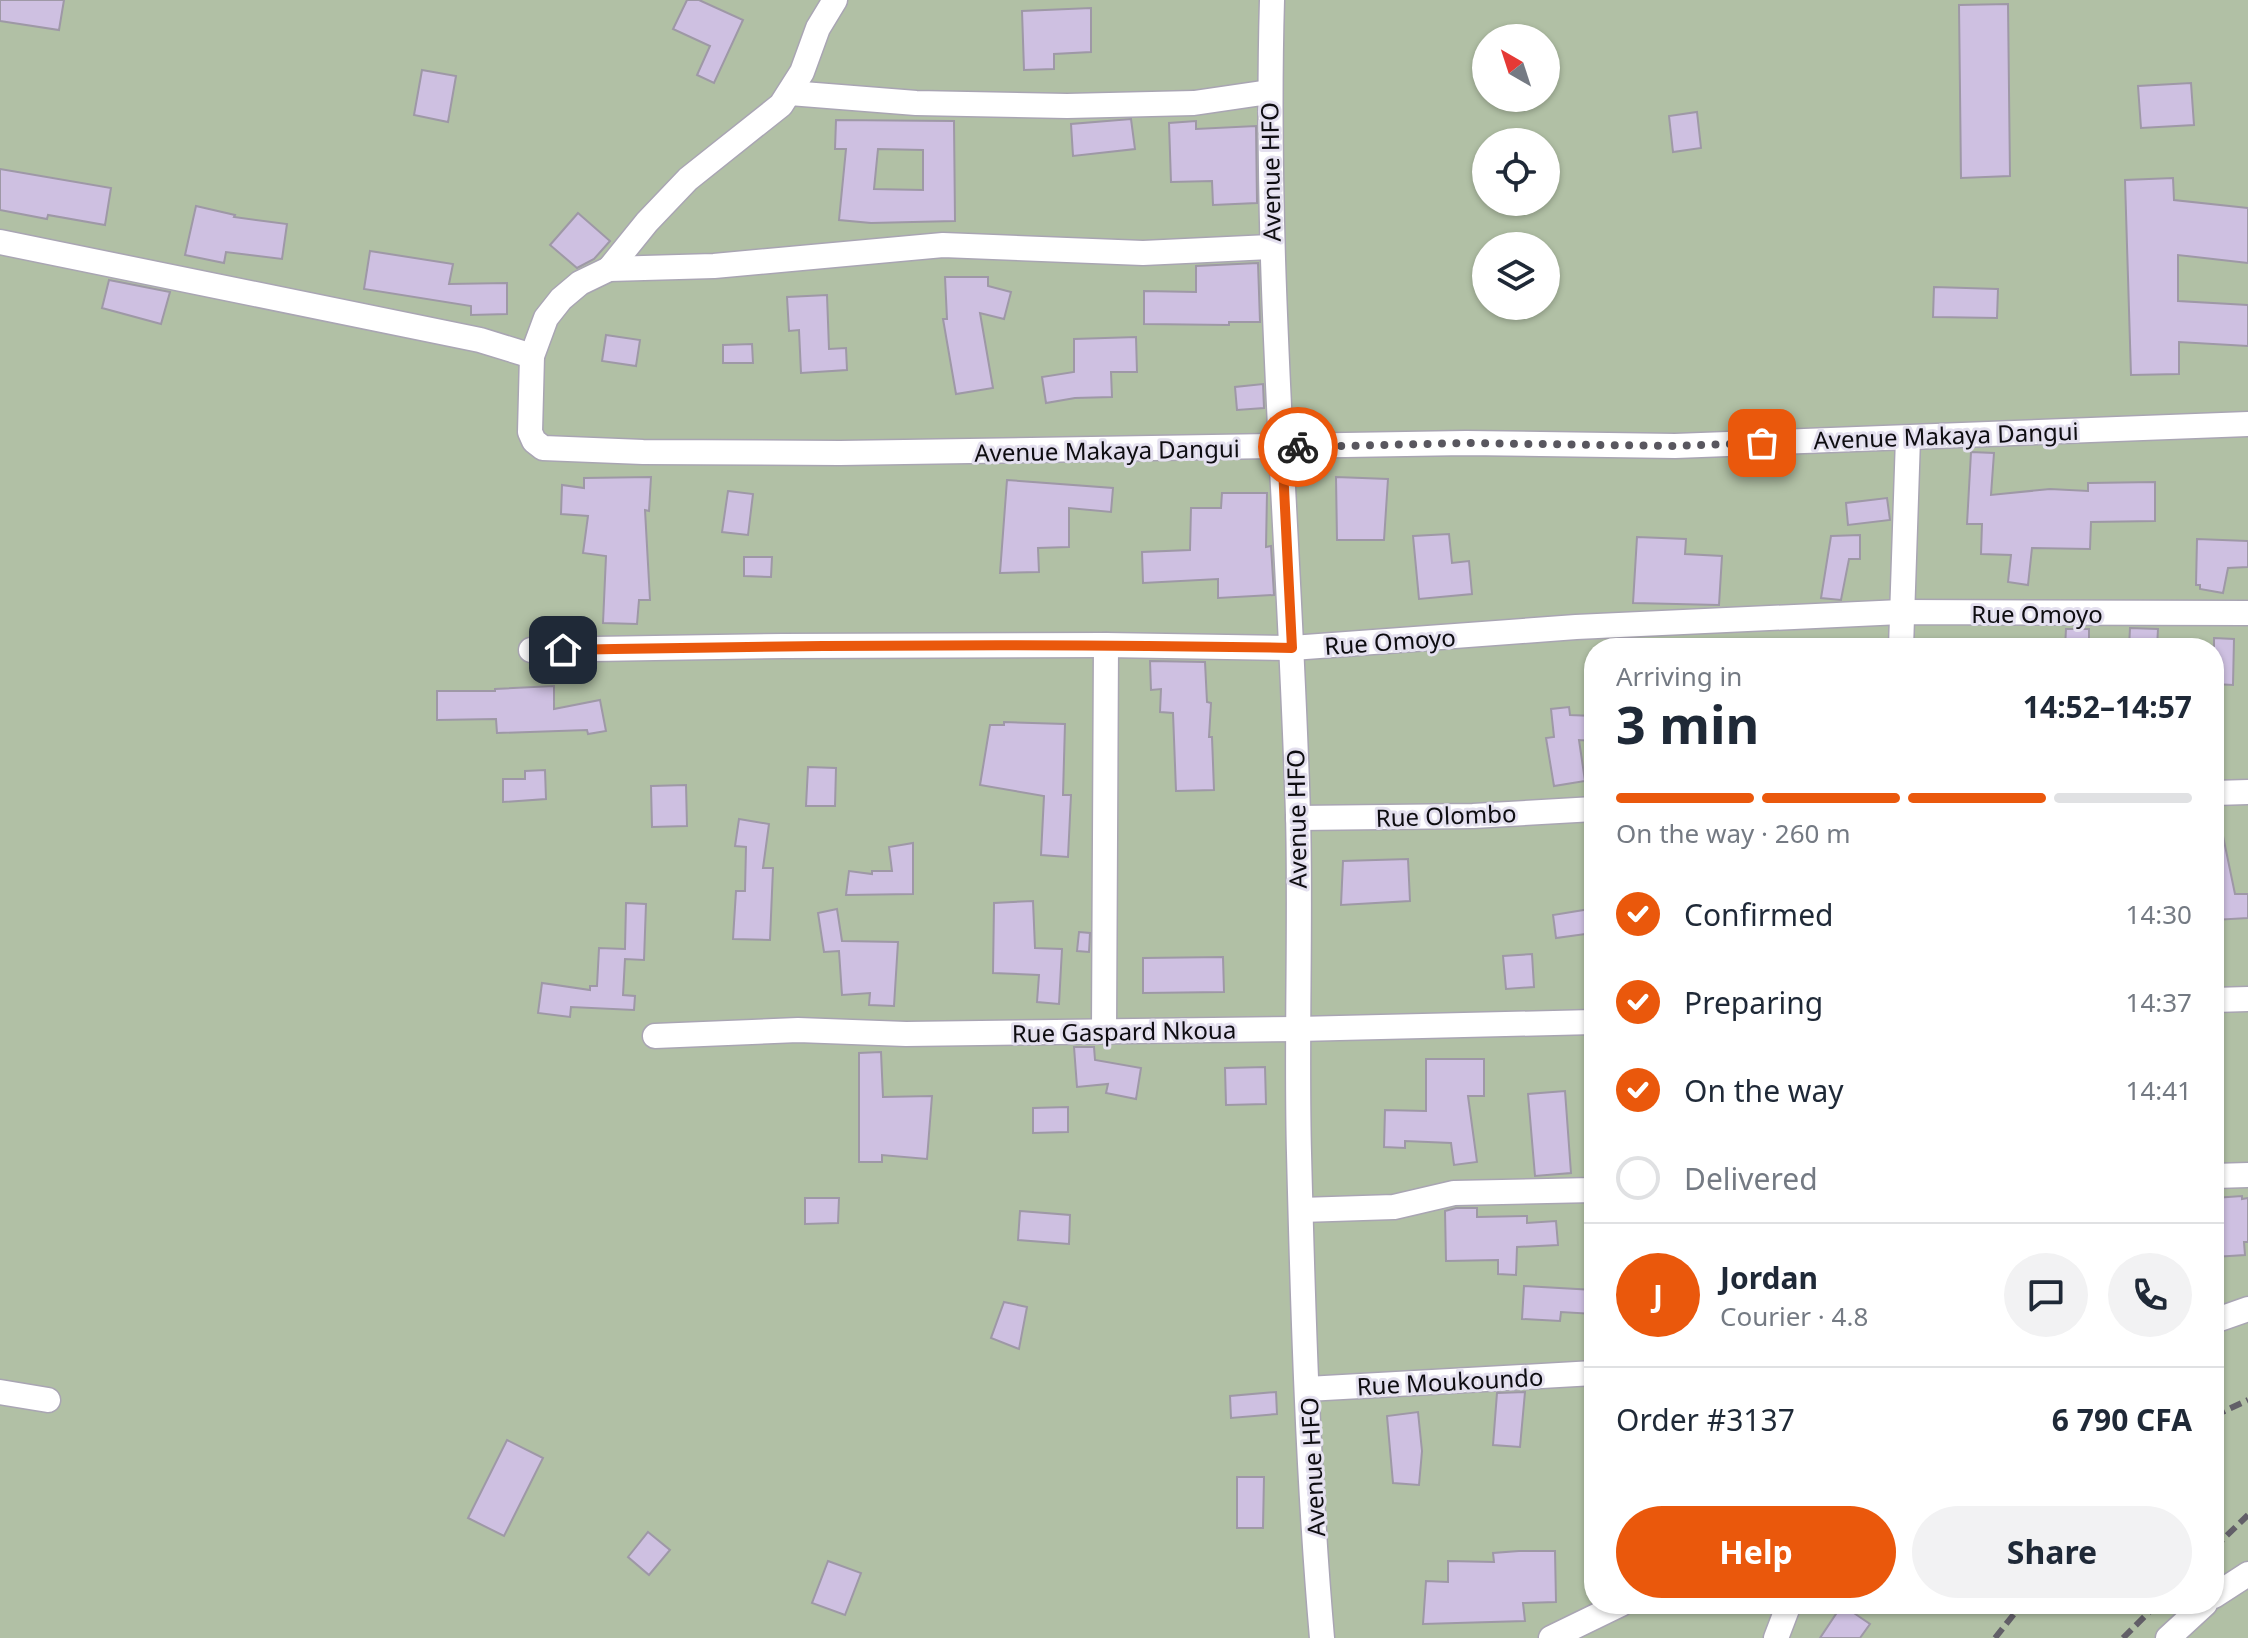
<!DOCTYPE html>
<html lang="en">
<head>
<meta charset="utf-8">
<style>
  :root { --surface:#fff; --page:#f2f2f3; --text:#1f2937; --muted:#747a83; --line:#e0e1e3; --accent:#ea580c }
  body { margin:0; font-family:"Noto Sans",sans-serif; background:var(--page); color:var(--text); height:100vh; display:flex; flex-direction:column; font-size:30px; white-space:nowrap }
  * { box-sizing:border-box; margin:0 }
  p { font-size:26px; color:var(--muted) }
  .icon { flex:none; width:44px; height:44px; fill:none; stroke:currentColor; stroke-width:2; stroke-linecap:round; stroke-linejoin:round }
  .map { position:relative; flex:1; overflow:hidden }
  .sheet { position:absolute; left:1584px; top:638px; width:640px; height:976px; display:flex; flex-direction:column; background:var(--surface); border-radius:32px; box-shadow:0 2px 6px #0004 }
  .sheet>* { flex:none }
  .needle { width:52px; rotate:321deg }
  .controls { position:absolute; left:1472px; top:24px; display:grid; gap:16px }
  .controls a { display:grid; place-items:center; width:88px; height:88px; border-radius:50%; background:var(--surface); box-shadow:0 2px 6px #0004; font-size:40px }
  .pin { position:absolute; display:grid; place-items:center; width:68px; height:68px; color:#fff; margin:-34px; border-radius:16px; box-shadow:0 4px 12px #0006 }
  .courier { position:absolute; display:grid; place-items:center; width:80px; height:80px; margin:-40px; border:6px solid #ea580c; border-radius:50%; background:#fff; color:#222; box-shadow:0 2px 10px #0007 }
  .head em { font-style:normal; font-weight:700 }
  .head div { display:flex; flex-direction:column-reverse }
  .head { display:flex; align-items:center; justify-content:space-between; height:136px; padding:0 32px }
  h1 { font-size:52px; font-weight:700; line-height:60px }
  .bar { display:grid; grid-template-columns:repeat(4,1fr); gap:12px 8px; align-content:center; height:96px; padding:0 32px }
  .bar i { height:10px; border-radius:6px; background:var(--line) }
  .bar .selected { background:var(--accent) }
  .bar p { grid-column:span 4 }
  .line { display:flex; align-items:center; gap:20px; padding:0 32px; border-top:2px solid var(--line) }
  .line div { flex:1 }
  .round { display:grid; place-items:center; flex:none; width:84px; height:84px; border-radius:42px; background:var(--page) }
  ol { padding:0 32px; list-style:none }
  li { display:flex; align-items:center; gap:24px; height:88px }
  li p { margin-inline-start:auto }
  li .icon { padding:8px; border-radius:50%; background:var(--accent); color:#fff; stroke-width:4 }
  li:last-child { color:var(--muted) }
  li i { width:44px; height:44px; border:4px solid var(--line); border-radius:50% }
  .button { display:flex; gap:16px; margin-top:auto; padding:16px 32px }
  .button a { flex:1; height:92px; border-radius:48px; background:var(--accent); color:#fff; font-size:32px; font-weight:700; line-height:92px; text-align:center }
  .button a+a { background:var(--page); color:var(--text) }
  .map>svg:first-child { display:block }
</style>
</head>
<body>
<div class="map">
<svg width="2248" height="1638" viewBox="0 0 2248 1638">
  <rect width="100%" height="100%" fill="#e4e0ef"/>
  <path fill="#b1c0a5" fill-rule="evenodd" d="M 0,0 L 2248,0 L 2248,1638 L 0,1638 ZM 1486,38 L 1546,38 L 1546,98 L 1486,98 ZM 1486,142 L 1546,142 L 1546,202 L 1486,202 ZM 1486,246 L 1546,246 L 1546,306 L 1486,306 ZM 1594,648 L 2214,648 L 2214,1604 L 1594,1604 Z"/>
  <g fill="#cec0e1" stroke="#9e98a6" stroke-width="2" fill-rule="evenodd">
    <polygon points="0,0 64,0 59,30 0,21"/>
    <polygon points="687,0 699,0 743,20 714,83 697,75 710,46 673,29"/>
    <polygon points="2008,4 2010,176 1961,178 1959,5"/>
    <polygon points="1091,8 1091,52 1054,54 1054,69 1024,70 1022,11"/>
    <polygon points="422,70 456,76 448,122 414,115"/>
    <polygon points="2191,83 2194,125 2141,128 2138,86"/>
    <polygon points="1697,112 1701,148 1673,152 1669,116"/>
    <polygon points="1131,119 1135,149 1073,156 1071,124"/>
    <path d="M 836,120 L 954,121 L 955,221 L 871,223 L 839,220 L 846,149 L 835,149 ZM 878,149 L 923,150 L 923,190 L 874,189 Z"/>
    <polygon points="1196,121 1196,129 1256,126 1257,203 1213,205 1212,181 1171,182 1169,123"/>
    <polygon points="0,169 111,188 105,225 48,215 47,219 0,210"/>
    <polygon points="2173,178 2174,200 2248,208 2248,263 2178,255 2178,301 2248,305 2248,346 2179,342 2179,374 2131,375 2125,180"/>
    <polygon points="196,206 235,215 234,217 287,224 282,259 226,252 224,263 185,255"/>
    <polygon points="578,213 610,241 594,259 577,268 550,245"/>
    <polygon points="370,251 453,264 449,284 507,283 507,314 471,315 471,306 364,289"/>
    <polygon points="1258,263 1260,322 1229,322 1229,325 1144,324 1144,291 1196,292 1196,266"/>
    <polygon points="945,277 988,277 988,286 1011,292 1004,319 980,313 993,388 956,394 943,319 947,319"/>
    <polygon points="109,280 170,292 161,324 102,308"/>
    <polygon points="1934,287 1998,289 1997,318 1933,317"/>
    <polygon points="827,295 829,349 846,348 847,370 801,373 799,330 789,331 787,297"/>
    <polygon points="606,335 640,340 636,366 602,361"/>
    <polygon points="1136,337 1137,372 1111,372 1112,397 1075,398 1046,403 1042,377 1074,372 1074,339"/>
    <polygon points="752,344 753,363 723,363 723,345"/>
    <polygon points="1263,384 1264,408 1237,410 1235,387"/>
    <polygon points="1971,452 1994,453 1991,495 2050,489 2088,491 2088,483 2155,482 2155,521 2091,522 2090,549 2032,548 2028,585 2008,582 2011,555 1981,554 1982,524 1967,524"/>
    <polygon points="651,477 649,511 645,510 650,600 639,600 637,624 603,623 606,556 583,553 588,516 561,514 562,485 584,488 584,478"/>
    <polygon points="1336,477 1388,479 1384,540 1337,540"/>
    <polygon points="1007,480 1113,488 1111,512 1069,508 1069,547 1038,548 1039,572 1000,573"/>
    <polygon points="728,491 753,494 748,535 722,532"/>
    <polygon points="1222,493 1267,493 1266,547 1271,546 1274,595 1218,598 1218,579 1143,583 1142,552 1190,550 1191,508 1221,508"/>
    <polygon points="1887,498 1890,520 1848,525 1846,503"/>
    <polygon points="1449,534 1452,563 1469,561 1472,594 1419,599 1413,536"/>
    <polygon points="1860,535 1860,559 1849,559 1841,600 1821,598 1831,536"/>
    <polygon points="1637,537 1686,539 1685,554 1722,556 1719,605 1633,603"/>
    <polygon points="2197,539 2248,541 2248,567 2228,568 2223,593 2200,589 2200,585 2196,585"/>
    <polygon points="744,557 772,557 771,577 744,576"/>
    <polygon points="2130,628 2158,629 2157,648 2129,648"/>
    <polygon points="2066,629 2089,629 2089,648 2065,648"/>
    <polygon points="2214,638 2234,639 2233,685 2214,684"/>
    <polygon points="1150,661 1205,662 1207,702 1211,703 1209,737 1212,737 1214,790 1176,791 1173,713 1160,712 1161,689 1151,690"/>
    <polygon points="554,686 554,709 600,700 606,731 588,734 587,730 497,733 496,719 437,720 437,691 495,691 495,689"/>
    <polygon points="1569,707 1570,715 1594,716 1594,741 1579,740 1585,781 1554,786 1546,738 1554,737 1551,709"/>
    <polygon points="1004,722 1065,724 1063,795 1071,795 1068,857 1041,855 1044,796 980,785 990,725 1004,725"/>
    <polygon points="808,767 836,768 835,806 806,806"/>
    <polygon points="545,770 546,799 503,802 503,779 525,779 525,771"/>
    <polygon points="686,785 687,826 652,827 651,786"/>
    <polygon points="739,819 769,824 763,868 773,868 770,940 733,939 736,891 745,891 746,847 735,846"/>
    <polygon points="2223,836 2235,894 2248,894 2248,918 2214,920 2214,837"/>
    <polygon points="913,843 913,894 846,895 849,871 872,874 872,871 892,871 889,847"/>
    <polygon points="1408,859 1410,901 1341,905 1343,861"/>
    <polygon points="1033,901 1035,948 1062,949 1059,1004 1037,1002 1039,975 993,973 994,903"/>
    <polygon points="626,903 646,904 644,960 625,959 623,995 635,996 634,1010 571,1007 570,1017 538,1013 542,983 590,990 590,986 597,986 599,948 625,949"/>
    <polygon points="837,909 842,941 898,942 894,1006 869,1005 870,993 842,995 839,951 824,952 818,913"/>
    <polygon points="1590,909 1593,933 1556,938 1553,915"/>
    <polygon points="1079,932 1090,933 1089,952 1077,951"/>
    <polygon points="1532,954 1534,987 1506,989 1503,956"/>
    <polygon points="1223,957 1224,992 1143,993 1143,958"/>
    <polygon points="1074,1047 1094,1047 1095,1060 1141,1068 1136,1099 1106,1093 1108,1084 1077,1087"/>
    <polygon points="881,1052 883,1097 932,1096 927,1159 882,1155 882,1162 859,1162 859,1053"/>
    <polygon points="1426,1059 1484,1059 1484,1096 1468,1096 1477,1162 1454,1165 1451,1143 1405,1141 1405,1148 1384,1147 1385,1110 1426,1111"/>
    <polygon points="1265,1067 1266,1104 1226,1105 1225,1068"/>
    <polygon points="1565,1091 1571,1173 1535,1176 1528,1094"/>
    <polygon points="1068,1107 1068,1132 1033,1133 1033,1108"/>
    <polygon points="2242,1196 2242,1199 2248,1198 2248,1242 2244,1242 2245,1255 2214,1257 2214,1198"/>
    <polygon points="805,1198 839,1198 838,1223 805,1224"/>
    <polygon points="1456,1208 1477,1208 1477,1217 1527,1216 1527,1223 1556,1221 1558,1245 1517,1247 1516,1275 1498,1274 1498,1260 1446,1261 1445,1211"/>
    <polygon points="1020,1211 1070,1215 1069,1244 1018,1240"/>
    <polygon points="1524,1286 1594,1290 1594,1314 1561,1312 1560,1321 1522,1319"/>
    <polygon points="1004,1302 1027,1307 1019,1349 991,1338"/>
    <polygon points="1276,1392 1277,1414 1231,1418 1230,1396"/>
    <polygon points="1525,1392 1520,1447 1493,1445 1497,1393"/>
    <polygon points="1418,1412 1422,1451 1419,1485 1393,1483 1387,1416"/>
    <polygon points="507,1440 543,1458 504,1536 468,1518"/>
    <polygon points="1237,1477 1264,1477 1263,1528 1237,1528"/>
    <polygon points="648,1532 670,1550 649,1575 628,1557"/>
    <polygon points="1519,1551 1555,1551 1556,1602 1523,1603 1525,1621 1423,1624 1426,1581 1448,1582 1448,1561 1494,1562 1493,1553"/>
    <polygon points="828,1561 861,1573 845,1615 812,1603"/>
    <polygon points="1842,1605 1870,1624 1860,1638 1820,1638"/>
  </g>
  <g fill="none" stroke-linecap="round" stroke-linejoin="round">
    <g stroke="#a9a5b3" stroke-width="27">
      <g id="minor">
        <path d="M 1272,0 C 1264,272 1290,543 1298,815 C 1301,927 1296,1040 1299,1153 C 1303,1314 1308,1477 1322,1638"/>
        <polyline points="790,93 916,103 1067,106 1194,103 1269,92"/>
        <polyline points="0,242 480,340 532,356"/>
        <polyline points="1270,247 1143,253 943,245 714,266 609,269 580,283 561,299 546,318 532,356 530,432 534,441 543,448 643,452 840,453 1466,443 1675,446 2248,424"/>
        <polyline points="609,269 647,222 688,179 781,105 802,72 818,28 835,0"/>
        <polyline points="1901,648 1908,438"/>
        <polyline points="531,650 783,646 1106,645 1292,648 1576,627 1901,612 2248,613"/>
        <polyline points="2214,793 2248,792"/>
        <polyline points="1298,818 1473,816 1594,809"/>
        <polyline points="2214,1000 2248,999"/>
        <polyline points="1104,1031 1106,645"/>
        <polyline points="655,1036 798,1030 906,1034 1298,1029 1594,1022"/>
        <polyline points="2214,1176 2248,1175"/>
        <polyline points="1301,1210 1394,1207 1454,1193 1594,1190"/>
        <polyline points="2214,1321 2248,1309"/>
        <polyline points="1307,1389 1594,1373"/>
        <polyline points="0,1392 48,1400"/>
        <polyline points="2214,1596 2248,1574"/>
        <polyline points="1551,1638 1621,1604"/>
        <polyline points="1776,1638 1789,1604"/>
        <polyline points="2168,1638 2205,1604"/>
      </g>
    </g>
    <use href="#minor" stroke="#fff" stroke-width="24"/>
    <g stroke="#625f68" stroke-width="6" stroke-dasharray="12 6" stroke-linecap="butt">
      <polyline points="2214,1416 2248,1400"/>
      <polyline points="2214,1548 2248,1515"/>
      <polyline points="1995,1638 2022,1604"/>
      <polyline points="2123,1638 2157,1604"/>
    </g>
  </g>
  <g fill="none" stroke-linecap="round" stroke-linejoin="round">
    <polyline stroke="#59575f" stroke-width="8" stroke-dasharray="0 14.4" points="1298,447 1466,443 1675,446 1762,443"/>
    <path stroke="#ea580c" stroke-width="10" d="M 563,650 C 806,645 1049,643 1292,648 L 1282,448 L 1298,447"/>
  </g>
  <g text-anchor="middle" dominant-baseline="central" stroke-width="6" stroke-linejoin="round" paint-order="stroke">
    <g font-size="24" fill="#0e0d11" stroke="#e4e0ef">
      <text transform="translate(1270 172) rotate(-91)">Avenue HFO</text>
      <text transform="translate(1946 435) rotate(-2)">Avenue Makaya Dangui</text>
      <text transform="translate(1107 450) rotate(-1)">Avenue Makaya Dangui</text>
      <text x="2037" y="613">Rue Omoyo</text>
      <text transform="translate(1390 641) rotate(-4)">Rue Omoyo</text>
      <text transform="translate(1446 815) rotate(-2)">Rue Olombo</text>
      <text transform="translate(1296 819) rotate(-91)">Avenue HFO</text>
      <text transform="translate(1124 1031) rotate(-1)">Rue Gaspard Nkoua</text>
      <text transform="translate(1450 1381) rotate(-3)">Rue Moukoundo</text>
      <text transform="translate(1312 1467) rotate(-93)">Avenue HFO</text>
    </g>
  </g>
</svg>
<div class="controls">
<a><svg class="needle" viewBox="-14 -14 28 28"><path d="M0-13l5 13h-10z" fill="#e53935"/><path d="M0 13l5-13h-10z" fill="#747a83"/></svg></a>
<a><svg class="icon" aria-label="locate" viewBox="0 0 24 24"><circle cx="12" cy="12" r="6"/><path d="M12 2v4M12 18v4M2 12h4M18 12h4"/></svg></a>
<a><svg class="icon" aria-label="layers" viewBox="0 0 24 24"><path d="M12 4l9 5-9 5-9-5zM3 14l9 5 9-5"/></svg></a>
</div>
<div class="pin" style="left:1762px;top:443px;background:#ea580c"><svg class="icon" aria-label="bag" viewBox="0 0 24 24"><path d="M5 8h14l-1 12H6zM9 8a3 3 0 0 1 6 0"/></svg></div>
<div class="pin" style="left:563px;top:650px;background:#1f2937"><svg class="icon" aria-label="home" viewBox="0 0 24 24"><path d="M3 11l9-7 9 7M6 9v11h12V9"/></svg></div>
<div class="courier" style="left:1298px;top:447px"><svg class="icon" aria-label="bike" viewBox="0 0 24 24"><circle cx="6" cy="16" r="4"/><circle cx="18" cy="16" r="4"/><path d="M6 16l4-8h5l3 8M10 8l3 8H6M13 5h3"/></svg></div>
<section class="sheet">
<div class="head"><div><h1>3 min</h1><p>Arriving in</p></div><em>14:52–14:57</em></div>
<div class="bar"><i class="selected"></i><i class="selected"></i><i class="selected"></i><i></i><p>On the way · 260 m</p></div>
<ol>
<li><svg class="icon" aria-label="check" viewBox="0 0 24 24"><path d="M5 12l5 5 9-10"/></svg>Confirmed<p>14:30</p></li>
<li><svg class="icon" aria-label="check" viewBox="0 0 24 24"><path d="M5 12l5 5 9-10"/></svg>Preparing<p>14:37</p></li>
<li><svg class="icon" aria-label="check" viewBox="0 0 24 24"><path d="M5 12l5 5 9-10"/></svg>On the way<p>14:41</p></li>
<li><i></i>Delivered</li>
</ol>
<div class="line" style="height:144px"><b class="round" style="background:var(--accent);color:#fff">J</b><div><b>Jordan</b><p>Courier · 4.8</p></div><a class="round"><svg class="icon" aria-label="chat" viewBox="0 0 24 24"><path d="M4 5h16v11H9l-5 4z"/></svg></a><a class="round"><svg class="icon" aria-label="phone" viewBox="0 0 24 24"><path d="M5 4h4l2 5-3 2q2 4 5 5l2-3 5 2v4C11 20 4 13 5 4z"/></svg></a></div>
<div class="line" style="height:104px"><div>Order #3137</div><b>6 790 CFA</b></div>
<div class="button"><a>Help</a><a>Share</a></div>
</section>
</div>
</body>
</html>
